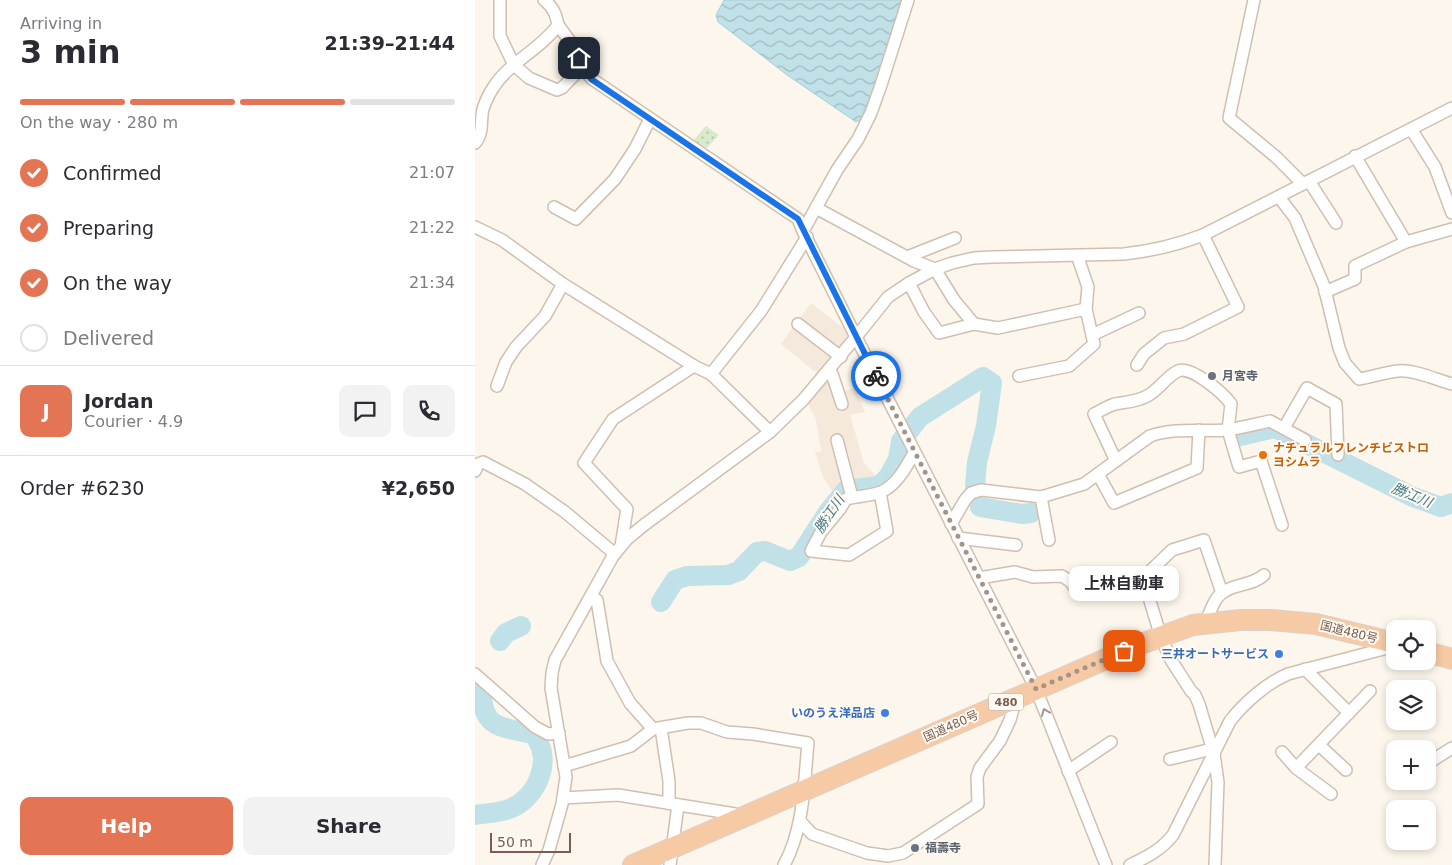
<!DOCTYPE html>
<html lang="en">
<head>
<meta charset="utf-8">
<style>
  :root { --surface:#fff; --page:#f2f2f3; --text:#2b2b33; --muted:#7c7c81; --line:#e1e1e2; --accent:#e37555 }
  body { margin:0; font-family:"DejaVu Sans","Noto Sans JP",sans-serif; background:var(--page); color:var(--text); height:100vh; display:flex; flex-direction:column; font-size:19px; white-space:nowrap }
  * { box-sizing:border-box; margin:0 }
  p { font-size:16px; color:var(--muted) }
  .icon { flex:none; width:28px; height:28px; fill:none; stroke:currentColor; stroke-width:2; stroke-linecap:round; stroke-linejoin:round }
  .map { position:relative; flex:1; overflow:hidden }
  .sheet { display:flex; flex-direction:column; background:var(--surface); width:475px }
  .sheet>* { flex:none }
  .tools { position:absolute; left:911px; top:620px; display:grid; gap:10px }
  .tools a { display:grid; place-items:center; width:50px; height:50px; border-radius:10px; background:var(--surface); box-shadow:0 2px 8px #0003; font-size:25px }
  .scale { position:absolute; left:15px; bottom:12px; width:81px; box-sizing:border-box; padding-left:5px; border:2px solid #795d4e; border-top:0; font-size:14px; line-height:18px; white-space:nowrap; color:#795d4e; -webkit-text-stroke:4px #fffaf3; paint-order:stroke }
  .pin { position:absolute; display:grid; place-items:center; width:42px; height:42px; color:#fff; margin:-21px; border-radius:10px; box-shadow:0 2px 8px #0006 }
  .courier { position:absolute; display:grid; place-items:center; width:50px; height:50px; margin:-25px; border:4px solid #1a73e8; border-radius:50%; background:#fff; color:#222; box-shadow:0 1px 6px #0007 }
  .bubble { position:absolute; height:35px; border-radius:10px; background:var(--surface); box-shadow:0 2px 8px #0003; font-size:16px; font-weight:700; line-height:35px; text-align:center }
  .summary em { font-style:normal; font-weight:700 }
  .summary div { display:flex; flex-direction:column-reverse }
  .summary { display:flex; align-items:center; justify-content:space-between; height:85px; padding:0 20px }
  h1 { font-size:32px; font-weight:700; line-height:38px }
  .bar { display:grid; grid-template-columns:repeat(4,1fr); gap:8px 5px; align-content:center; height:60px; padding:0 20px }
  .bar i { height:6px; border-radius:4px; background:var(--line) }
  .bar .selected { background:var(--accent) }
  .bar p { grid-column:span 4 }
  .line { display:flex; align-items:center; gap:12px; padding:0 20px; border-top:1px solid var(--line) }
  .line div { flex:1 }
  .round { display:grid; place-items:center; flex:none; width:52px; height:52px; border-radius:10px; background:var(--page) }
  ol { padding:0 20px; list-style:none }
  li { display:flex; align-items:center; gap:15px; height:55px }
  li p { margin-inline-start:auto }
  li .icon { padding:5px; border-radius:50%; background:var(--accent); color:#fff; stroke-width:4 }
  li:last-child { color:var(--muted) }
  li i { width:28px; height:28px; border:2px solid var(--line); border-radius:50% }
  .button { display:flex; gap:10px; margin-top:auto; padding:10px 20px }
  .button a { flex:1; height:58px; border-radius:10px; background:var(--accent); color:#fff; font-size:20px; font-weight:700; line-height:58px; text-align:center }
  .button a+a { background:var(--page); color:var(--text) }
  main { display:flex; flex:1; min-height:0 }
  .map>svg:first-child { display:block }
</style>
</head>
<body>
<main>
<section class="sheet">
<div class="summary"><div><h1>3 min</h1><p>Arriving in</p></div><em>21:39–21:44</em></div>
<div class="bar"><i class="selected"></i><i class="selected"></i><i class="selected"></i><i></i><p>On the way · 280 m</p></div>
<ol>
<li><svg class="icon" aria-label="check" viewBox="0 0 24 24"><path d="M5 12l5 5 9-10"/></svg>Confirmed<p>21:07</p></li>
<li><svg class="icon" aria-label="check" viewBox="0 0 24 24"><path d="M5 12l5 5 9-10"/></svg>Preparing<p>21:22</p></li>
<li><svg class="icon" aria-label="check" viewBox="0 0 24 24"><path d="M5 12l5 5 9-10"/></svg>On the way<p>21:34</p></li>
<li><i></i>Delivered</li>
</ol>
<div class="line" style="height:90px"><b class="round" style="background:var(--accent);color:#fff">J</b><div><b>Jordan</b><p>Courier · 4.9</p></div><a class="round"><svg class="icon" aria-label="chat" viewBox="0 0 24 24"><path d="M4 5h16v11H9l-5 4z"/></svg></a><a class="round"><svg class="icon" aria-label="phone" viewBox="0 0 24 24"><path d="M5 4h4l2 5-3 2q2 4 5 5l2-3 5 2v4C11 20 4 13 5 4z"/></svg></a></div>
<div class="line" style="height:65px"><div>Order #6230</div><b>¥2,650</b></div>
<div class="button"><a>Help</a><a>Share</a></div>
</section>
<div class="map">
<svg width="977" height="865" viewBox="0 0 977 865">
  <defs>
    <pattern id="grass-dots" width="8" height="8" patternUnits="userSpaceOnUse" patternTransform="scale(1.25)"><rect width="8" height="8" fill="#d7ebca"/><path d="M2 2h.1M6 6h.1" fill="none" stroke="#b3c2a6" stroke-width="1.8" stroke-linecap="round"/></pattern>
    <pattern id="water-waves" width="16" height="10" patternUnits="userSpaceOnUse" patternTransform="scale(1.25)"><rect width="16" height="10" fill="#c0e1e7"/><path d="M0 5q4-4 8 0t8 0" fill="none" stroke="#a1babd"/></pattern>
  </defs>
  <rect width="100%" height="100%" fill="#fdf6ec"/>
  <g fill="#f4e9db">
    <polygon points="336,303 377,335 345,376 306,344"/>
    <polygon points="352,380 356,381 360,393 380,388 390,412 375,415 389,463 405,481 391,485 371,487 357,491 348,477 340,452 345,452 346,449 341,420 332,401"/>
  </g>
  <polygon fill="url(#grass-dots)" points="231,126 244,135 232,148 218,141"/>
  <polygon fill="url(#water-waves)" stroke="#a6d1d8" points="249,0 426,0 401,84 385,120 381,122 312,75 243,22 241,15"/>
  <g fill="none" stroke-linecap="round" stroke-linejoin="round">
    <g stroke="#c0e1e7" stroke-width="20">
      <polyline points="761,437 800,428 938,497 966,507 977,503"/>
      <polyline points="505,507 547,514 556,513"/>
      <polyline points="186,602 200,580 212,576 253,575 264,571 282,552 290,551 315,561 324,557 353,512 371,490 404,486 414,476 423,459 426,441 445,417 508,377 517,383 511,426 502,462 500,486"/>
      <polyline points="25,641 31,633 46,626"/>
      <path d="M 0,815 C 11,813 24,813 34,809 C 60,800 78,763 61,738 C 58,733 54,733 48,732 C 16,726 8,722 6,688"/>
    </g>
    <g stroke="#d0bfb1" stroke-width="14">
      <g id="minor">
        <polyline points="25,0 25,36 39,65 54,78 82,90 87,88 107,67"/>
        <polyline points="779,0 754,118 801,157 828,184"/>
        <polyline points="83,25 100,48 107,67 117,79 323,219 328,231"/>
        <polyline points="936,129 960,167 977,213"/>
        <path d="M 0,143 C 9,133 5,121 8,109 C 10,103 14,94 18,88 C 34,62 65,50 83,25 C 81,14 78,7 69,0"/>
        <polyline points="880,156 931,242"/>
        <polyline points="834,181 861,223"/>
        <path d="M 804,197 L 820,218 L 849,286 L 864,348 L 870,363 L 884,379 C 897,377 911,372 923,371 C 938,369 962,380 977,384"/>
        <polyline points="79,207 101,219 140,179 160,149 175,119"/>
        <polyline points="341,208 439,261 460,269 479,300 499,324"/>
        <polyline points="0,227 27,240 88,284 219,366 236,374 295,432"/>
        <polyline points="432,257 480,238"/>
        <polyline points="434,283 449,312 464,333 499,324 523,328 611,309"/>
        <polyline points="850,292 880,279 880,266 931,242 977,229"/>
        <polyline points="323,324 366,357"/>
        <polyline points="617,335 664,313"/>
        <polyline points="662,365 669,354 689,338 709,334 763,307 728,235"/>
        <polyline points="354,371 357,374 367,404"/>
        <polyline points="236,374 286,311 332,237"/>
        <polyline points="544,376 594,366 619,344 611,309 613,287 602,255"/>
        <polyline points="22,386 31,362 41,347 70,316 88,284"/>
        <polyline points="809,428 832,388 861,404 863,455"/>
        <polyline points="362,440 377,497"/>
        <path d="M 641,461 L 619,414 C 625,411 633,406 640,404 C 650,402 660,402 670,397 C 683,392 690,377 703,371 C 716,365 749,394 756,404 L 753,430 L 764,467 L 786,461 L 807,525"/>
        <polyline points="0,471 3,464 8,462 50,484 90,512 140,554"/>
        <polyline points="623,474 639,503 722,468 724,430"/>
        <path d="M 405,492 L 412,531 L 374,555 L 336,551 L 346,532 L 365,509 L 371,499 C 382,496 395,496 406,492 C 422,485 431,467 439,453"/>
        <polyline points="566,497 574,540"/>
        <path d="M 476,524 L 490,500 L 496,493 L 506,490 L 566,497 L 609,484 L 675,436 C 701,427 726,432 752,430 C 766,428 781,424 795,421 L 830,440"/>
        <polyline points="483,538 541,545"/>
        <polyline points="146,546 152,509 109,463 138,419 219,366"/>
        <polyline points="504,578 540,572 558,577 587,576 596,582 600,588 650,578 668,578 697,550 729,540 747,593"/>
        <polyline points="668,578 686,637 696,660 716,691 720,695 724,704 739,754 743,782 740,865"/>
        <polyline points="116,596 122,600 132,661 155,703 178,729"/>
        <path d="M 730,623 C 734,615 737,605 742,598 C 753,583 776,587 789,575"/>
        <polyline points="830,669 874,713"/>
        <polyline points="0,674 60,727 73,734 84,733"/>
        <polyline points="186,728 194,781 194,803"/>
        <polyline points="844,745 871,770"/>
        <polyline points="807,752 821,768 856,794"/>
        <polyline points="695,759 737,749"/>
        <polyline points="952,764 977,748"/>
        <path d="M 89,766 L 156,746 L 178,729 L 213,723 L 226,723 L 252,732 L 278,734 L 333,743 C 329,783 329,829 309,865"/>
        <polyline points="821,768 895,691"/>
        <polyline points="593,771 636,742"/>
        <polyline points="88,798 143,795 260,814 263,819"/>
        <polyline points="325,821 337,834 392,853 413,856 428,853 503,804 502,777 505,768 525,741 535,720 541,698"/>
        <polyline points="67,865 74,850 87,804 91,777 76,688 77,673 80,660 138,556 152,539 169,525 295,432 328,400 381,337 328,231 362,170 383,139 396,113 406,85 433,0"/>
        <polyline points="195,865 203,805"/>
        <path d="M 631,865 L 561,689 L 381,337 L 413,297 L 434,283 L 460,269 L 477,263 L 499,258 L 517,257 L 649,254 C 677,251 702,245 728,235 L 977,108"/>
        <path d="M 655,865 C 672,857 686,850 698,835 L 755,721 C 770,702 792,683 813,674 L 920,646"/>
      </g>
    </g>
    <g stroke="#d9d2cd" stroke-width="22">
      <g id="trunk">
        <polyline points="952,652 977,659"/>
        <polyline points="158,865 663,645 718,625 766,620 796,620 841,624 920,643"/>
      </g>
    </g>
    <use href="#minor" stroke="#fff" stroke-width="11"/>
    <use href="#trunk" stroke="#f7caa6" stroke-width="20"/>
  </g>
  <defs><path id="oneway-chevron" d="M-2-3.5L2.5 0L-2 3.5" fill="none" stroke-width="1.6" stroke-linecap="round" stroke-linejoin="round" transform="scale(1.25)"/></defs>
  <use stroke="#a8968c" href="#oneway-chevron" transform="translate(570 712) rotate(-112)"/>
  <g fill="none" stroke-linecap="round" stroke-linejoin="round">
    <polyline stroke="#a79385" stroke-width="5" stroke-dasharray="0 9" points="401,376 561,689 649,651"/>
    <polyline stroke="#1a73e8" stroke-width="6" points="104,58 107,67 116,79 323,219 401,376"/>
  </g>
  <g fill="#6b7280" stroke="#fffaf3" stroke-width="2">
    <circle cx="737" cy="376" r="5"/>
    <circle cx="440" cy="848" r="5"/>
  </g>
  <circle fill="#e8710a" stroke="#fffaf3" stroke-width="2" cx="788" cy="455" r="5"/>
  <g fill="#3f7fe0" stroke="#fffaf3" stroke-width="2">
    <circle cx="804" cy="654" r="5"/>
    <circle cx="410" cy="713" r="5"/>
  </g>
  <g text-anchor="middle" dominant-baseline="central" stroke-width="4" stroke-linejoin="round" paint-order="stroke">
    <rect fill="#fffaf3" stroke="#a18c80" stroke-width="1" x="513.5" y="693.5" width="35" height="17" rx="4"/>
    <g font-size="11" font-weight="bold" fill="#795d4e">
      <text x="531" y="702">480</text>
    </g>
    <g font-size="12" font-weight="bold" fill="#5b616d" stroke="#fffaf3" text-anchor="start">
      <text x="747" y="376">月宮寺</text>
      <text x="450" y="848">福壽寺</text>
    </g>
    <g font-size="12" font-weight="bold" fill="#c56008" stroke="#fffaf3" text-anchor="start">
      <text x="798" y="448">ナチュラルフレンチビストロ<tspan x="798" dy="14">ヨシムラ</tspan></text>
    </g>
    <g font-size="12" fill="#795d4e" stroke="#fffaf3">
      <text transform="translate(874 632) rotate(14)">国道480号</text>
      <text transform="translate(476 726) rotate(-24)">国道480号</text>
    </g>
    <g font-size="12" font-weight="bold" fill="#366cbe" stroke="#fffaf3" text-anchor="end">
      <text x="794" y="654">三井オートサービス</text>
      <text x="400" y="713">いのうえ洋品店</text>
    </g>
    <g font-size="14" font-style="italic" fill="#447984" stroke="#fffaf3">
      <text transform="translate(937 495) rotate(23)">勝江川</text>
      <text transform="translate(354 514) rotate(-56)">勝江川</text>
    </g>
  </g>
</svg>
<div class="tools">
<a><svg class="icon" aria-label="locate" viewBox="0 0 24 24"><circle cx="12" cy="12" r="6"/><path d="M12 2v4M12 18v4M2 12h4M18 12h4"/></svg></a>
<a><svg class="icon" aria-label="layers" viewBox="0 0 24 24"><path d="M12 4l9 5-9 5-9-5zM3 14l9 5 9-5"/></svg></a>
<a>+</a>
<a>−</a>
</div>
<div class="scale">50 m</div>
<div class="pin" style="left:649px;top:651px;background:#ea580c"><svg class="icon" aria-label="bag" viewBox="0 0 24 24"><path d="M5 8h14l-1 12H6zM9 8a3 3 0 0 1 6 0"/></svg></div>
<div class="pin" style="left:104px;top:58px;background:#1f2937"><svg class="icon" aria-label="home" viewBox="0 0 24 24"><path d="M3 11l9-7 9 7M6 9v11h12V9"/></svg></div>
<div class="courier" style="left:401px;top:376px"><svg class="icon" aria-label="bike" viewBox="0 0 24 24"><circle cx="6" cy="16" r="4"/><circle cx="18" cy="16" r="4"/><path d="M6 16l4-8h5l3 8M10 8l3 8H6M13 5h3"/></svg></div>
<div class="bubble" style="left:594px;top:566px;width:110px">上林自動車</div>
</div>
</main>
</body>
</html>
